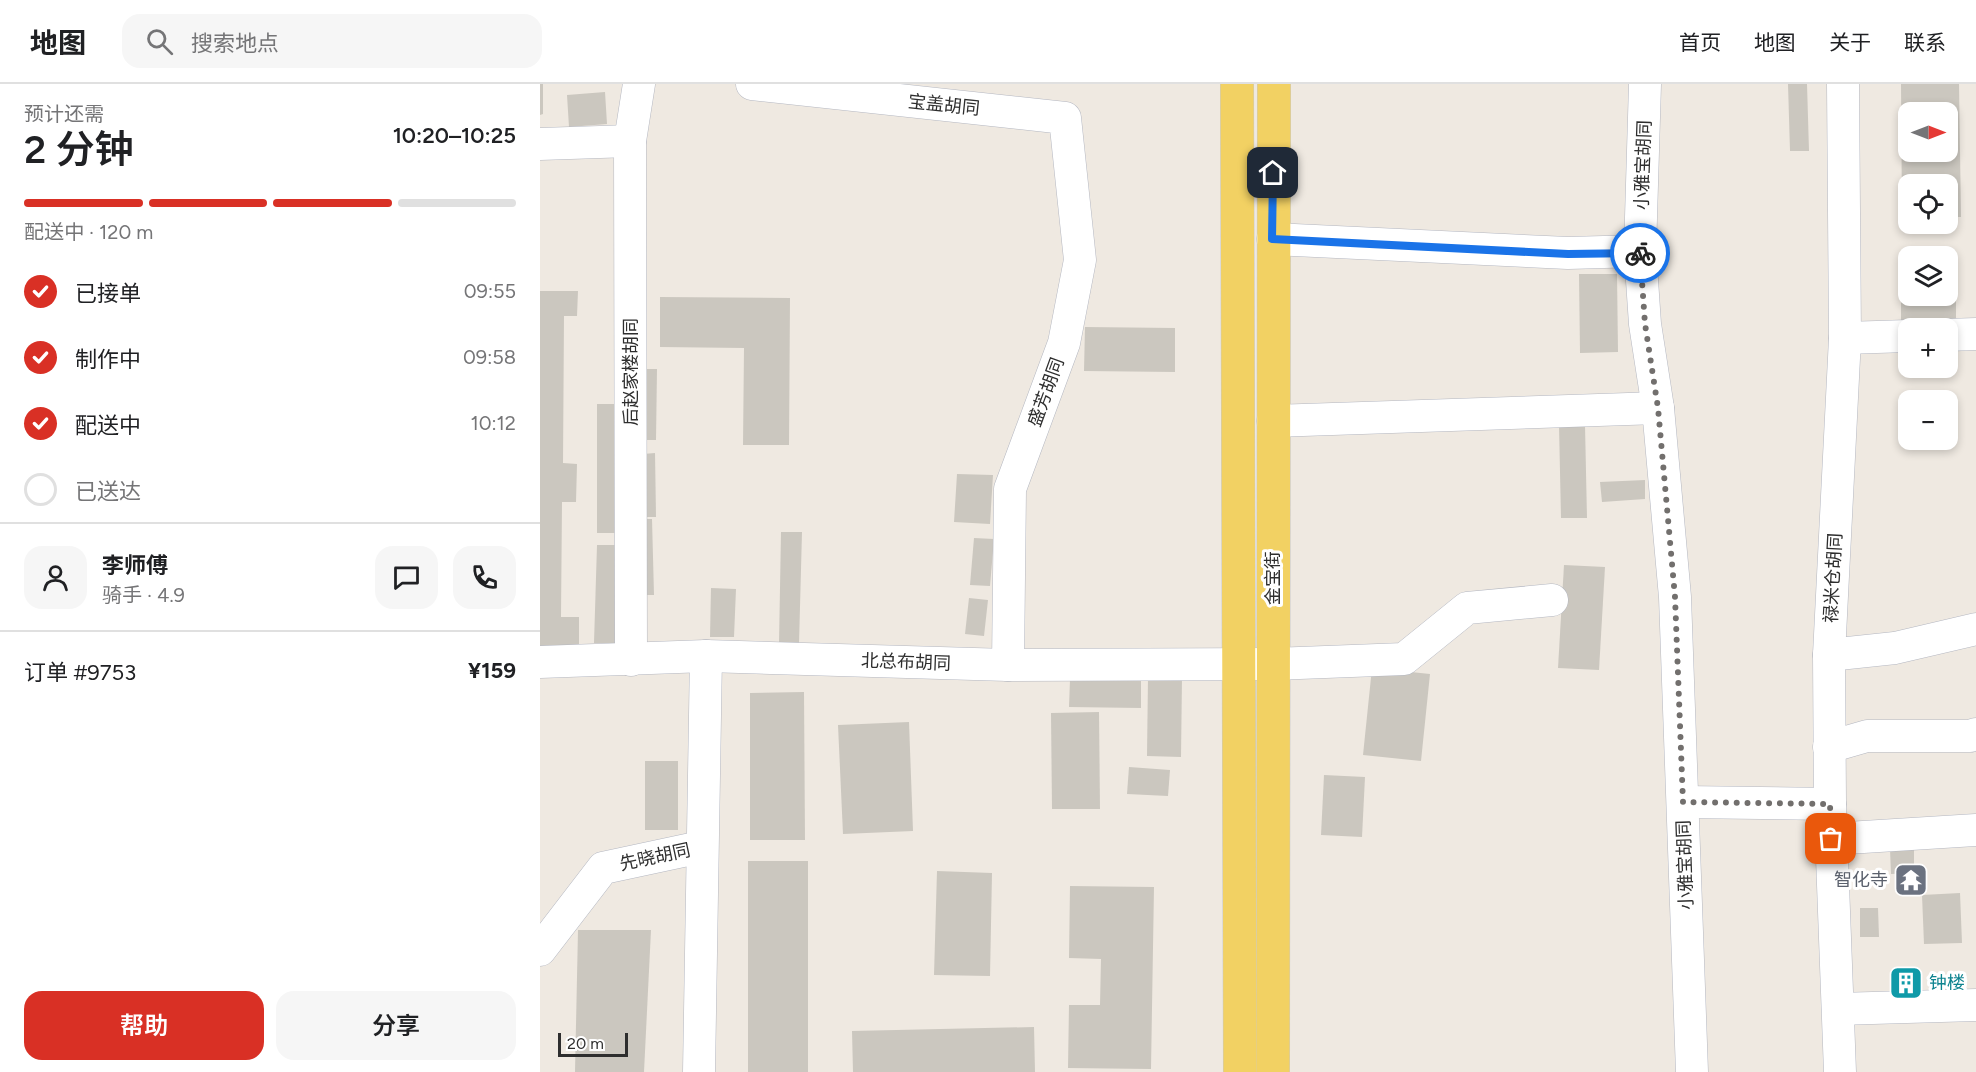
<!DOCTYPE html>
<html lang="zh">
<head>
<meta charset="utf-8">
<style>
  :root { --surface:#fff; --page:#f6f6f6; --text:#202124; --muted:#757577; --line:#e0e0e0; --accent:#d93025 }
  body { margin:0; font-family:Figtree,"Noto Sans SC",sans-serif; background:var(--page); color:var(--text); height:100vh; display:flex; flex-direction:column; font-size:22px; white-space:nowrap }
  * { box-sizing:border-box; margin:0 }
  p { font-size:20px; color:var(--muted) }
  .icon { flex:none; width:33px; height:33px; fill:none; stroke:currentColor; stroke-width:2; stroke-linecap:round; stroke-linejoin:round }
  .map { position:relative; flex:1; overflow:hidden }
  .details { display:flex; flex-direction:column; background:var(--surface); width:540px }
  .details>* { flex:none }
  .needle { width:39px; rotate:90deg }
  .buttons { position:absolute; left:1358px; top:18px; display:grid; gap:12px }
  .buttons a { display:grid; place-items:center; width:60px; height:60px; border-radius:12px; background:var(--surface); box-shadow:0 3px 9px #0003; font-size:30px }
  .scale { position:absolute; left:18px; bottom:15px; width:70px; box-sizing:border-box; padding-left:6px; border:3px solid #2e2e2e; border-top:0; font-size:16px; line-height:21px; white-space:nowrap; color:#2e2e2e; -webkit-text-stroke:4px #fff; paint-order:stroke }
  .pin { position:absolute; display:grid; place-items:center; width:51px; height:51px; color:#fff; margin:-26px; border-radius:12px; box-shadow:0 3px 9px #0006 }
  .courier { position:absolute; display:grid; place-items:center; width:60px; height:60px; margin:-30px; border:4px solid #1a73e8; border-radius:50%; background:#fff; color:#222; box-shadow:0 2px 8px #0007 }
  .headline em { font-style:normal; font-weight:600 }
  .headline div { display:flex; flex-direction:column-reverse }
  .headline { display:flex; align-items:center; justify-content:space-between; height:102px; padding:0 24px }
  h1 { font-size:39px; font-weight:600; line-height:45px }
  .bar { display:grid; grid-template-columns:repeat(4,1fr); gap:9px 6px; align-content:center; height:72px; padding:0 24px }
  .bar i { height:8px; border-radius:4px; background:var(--line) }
  .bar .on { background:var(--accent) }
  .bar p { grid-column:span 4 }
  .line { display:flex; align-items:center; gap:15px; padding:0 24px; border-top:2px solid var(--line) }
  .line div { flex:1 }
  .round { display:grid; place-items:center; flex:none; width:63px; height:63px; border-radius:18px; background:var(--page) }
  ol { padding:0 24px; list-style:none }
  li { display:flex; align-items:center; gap:18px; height:66px }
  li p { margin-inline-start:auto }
  li .icon { padding:6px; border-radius:50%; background:var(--accent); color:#fff; stroke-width:4 }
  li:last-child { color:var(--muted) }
  li i { width:33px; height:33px; border:3px solid var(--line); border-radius:50% }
  .primary-button { display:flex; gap:12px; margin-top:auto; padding:12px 24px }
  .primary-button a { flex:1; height:69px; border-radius:18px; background:var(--accent); color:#fff; font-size:24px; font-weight:600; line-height:69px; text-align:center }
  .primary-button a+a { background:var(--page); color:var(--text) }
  header { display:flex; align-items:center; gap:36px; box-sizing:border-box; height:84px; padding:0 30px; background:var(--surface); border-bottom:2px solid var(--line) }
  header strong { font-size:28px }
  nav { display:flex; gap:33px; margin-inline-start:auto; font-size:21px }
  .search { width:420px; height:54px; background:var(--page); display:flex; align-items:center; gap:15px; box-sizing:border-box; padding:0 21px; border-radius:18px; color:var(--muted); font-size:22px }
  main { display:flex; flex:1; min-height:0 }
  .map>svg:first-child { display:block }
</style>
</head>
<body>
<header>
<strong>地图</strong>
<div class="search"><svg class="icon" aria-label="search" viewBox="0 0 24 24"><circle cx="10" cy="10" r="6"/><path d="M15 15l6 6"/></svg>搜索地点</div>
<nav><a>首页</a><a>地图</a><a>关于</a><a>联系</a></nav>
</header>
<main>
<section class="details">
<div class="headline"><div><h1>2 分钟</h1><p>预计还需</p></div><em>10:20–10:25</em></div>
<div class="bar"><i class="on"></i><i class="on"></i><i class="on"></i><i></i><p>配送中 · 120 m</p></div>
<ol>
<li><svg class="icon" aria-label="check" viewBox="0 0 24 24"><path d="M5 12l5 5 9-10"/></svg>已接单<p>09:55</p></li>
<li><svg class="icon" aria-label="check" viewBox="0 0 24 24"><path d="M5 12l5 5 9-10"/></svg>制作中<p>09:58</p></li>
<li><svg class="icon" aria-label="check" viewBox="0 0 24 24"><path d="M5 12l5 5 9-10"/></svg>配送中<p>10:12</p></li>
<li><i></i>已送达</li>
</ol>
<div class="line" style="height:108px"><a class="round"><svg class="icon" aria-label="person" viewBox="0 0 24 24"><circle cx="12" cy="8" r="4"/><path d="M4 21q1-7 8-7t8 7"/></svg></a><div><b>李师傅</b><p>骑手 · 4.9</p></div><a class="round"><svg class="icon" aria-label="chat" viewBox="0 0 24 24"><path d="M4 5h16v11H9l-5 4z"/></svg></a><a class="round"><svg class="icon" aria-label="phone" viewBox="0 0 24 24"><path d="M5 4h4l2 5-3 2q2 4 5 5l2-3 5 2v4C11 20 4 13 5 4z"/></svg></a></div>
<div class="line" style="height:78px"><div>订单 #9753</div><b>¥159</b></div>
<div class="primary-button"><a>帮助</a><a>分享</a></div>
</section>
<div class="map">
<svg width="1436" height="988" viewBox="0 0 1436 988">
  <rect width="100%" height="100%" fill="#efe9e1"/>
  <g fill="#cbc7bf" fill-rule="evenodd">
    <polygon points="0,0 3,0 3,30 0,31"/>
    <polygon points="1248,0 1267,0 1269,67 1250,67"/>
    <path d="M 1361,0 L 1419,0 L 1421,133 L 1407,133 L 1407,100 L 1368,100 L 1368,134 L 1362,134 ZM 1368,28 L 1407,28 L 1407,68 L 1368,68 Z"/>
    <polygon points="65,8 67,40 29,43 27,11"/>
    <polygon points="1361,174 1368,174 1368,212 1407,212 1407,174 1416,174 1416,238 1361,238"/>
    <polygon points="1039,190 1077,190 1078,268 1040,269"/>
    <polygon points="0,207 38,207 37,232 24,232 23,379 37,380 36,418 22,418 21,533 39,533 39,570 0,570"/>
    <polygon points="120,213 250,214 249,361 203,361 204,264 120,263"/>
    <polygon points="545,243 635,244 635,288 544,287"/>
    <polygon points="107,285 117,285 116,356 106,356"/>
    <rect x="57" y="320" width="26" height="129"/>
    <polygon points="1019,341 1045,341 1047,434 1021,434"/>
    <polygon points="115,369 116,433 103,433 103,370"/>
    <polygon points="417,390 453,391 450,440 414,438"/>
    <polygon points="1105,396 1105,415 1062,418 1060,398"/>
    <polygon points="102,435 112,435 114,511 105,511"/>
    <polygon points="241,448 262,448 259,560 239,560"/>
    <polygon points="434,454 454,455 450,502 430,501"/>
    <polygon points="57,461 82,461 82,559 54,559"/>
    <polygon points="1024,481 1065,483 1059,586 1018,584"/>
    <polygon points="171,504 196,505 194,553 170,553"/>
    <polygon points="429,514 448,516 444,552 425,550"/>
    <polygon points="832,584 890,590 881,677 823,671"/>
    <polygon points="608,593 642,593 641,673 607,672"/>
    <polygon points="530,596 601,597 601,624 529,623"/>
    <polygon points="264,608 265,756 210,756 210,609"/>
    <polygon points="559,628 560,725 512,725 511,629"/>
    <polygon points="369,638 373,747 303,750 298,641"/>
    <rect x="105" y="677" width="33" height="69"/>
    <polygon points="589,683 630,686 628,712 587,710"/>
    <polygon points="784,691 825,693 822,753 781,751"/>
    <polygon points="1350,765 1374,765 1374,789 1351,790"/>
    <rect x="208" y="777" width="60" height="211"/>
    <polygon points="397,787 452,789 450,892 394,891"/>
    <polygon points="530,802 614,803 611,985 528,984 529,921 560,921 561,875 529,874"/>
    <polygon points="1420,809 1422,859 1384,860 1382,811"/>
    <polygon points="1320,824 1338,824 1339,853 1320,853"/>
    <polygon points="38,846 111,846 104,988 35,988"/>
    <rect x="1354" y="887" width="23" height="24"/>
    <polygon points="494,943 495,988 313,988 312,947"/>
  </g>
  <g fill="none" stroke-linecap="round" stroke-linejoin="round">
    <g stroke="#b4b7c1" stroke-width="33">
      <g id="minor">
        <polyline points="212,0 525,34 540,176 524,259 470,405 468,581"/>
        <polyline points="1105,0 1100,167 1105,240 1118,324 1135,513 1152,988"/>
        <polyline points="0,60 90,57"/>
        <polyline points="733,155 1028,169 1100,167"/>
        <polyline points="1407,251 1436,250"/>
        <polyline points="1305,254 1368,252"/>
        <polyline points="733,337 1118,324"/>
        <polyline points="1289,571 1355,564 1436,545"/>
        <polyline points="91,576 90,57 99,0"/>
        <polyline points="0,578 166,572 468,581 733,580 864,575 927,524 1012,516"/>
        <polyline points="1289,663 1327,652 1430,652 1436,650"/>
        <polyline points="1143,718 1290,720"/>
        <polyline points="1291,755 1436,746"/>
        <polyline points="0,866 63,784 161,763"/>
        <polyline points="1298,925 1436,921"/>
        <polyline points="159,988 166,572"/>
        <polyline points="1300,988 1290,720 1289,571 1305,254 1303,0"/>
      </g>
    </g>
    <g stroke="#c9c9c9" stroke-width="34">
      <g id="major">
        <polyline points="697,0 700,988"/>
        <polyline points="733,988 734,0"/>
      </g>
    </g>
    <use href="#minor" stroke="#fff" stroke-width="32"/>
    <use href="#major" stroke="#f2d163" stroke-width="33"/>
  </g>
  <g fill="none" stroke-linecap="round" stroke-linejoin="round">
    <polyline stroke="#726f6d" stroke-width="6" stroke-dasharray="0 10.8" points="1100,169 1105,240 1118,324 1135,513 1143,718 1290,720 1291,755"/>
    <polyline stroke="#1a73e8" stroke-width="8" points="733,89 732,155 1028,170 1100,169"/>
  </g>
  <defs>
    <g id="temple-square" transform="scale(1.725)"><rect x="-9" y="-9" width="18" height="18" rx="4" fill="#6b7280" stroke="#fff"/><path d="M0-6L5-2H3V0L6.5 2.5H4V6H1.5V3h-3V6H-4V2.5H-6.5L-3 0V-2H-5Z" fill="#fff"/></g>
    <g id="building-square" transform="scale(1.725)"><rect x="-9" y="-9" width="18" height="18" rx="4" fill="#0f9aa8" stroke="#fff"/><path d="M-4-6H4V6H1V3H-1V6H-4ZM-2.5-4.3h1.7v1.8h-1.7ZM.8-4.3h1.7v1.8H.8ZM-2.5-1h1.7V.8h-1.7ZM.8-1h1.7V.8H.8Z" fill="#fff"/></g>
  </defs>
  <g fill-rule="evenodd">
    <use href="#temple-square" x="1371" y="796"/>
    <use href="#building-square" x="1366" y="899"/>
  </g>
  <g text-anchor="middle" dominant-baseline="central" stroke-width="6" stroke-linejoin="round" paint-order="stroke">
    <g font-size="18" fill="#2e2e2e" stroke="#fff">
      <text transform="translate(404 21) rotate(6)">宝盖胡同</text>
      <text transform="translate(1103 81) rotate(-88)">小雅宝胡同</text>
      <text transform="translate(91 288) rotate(-90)">后赵家楼胡同</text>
      <text transform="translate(506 308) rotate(-70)">盛芳胡同</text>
      <text transform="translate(733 494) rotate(-90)">金宝街</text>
      <text transform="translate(1293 494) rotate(-87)">禄米仓胡同</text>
      <text transform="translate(366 578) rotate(2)">北总布胡同</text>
      <text transform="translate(115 773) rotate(-12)">先晓胡同</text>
      <text transform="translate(1145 781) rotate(-92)">小雅宝胡同</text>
    </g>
    <g font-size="18" fill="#5b616d" stroke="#fff" text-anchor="end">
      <text x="1348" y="796">智化寺</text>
    </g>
    <g font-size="18" fill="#0d838f" stroke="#fff" text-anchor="start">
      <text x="1389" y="899">钟楼</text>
    </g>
  </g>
</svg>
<div class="buttons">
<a><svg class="needle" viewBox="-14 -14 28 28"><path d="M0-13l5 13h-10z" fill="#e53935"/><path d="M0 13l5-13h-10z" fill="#757577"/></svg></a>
<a><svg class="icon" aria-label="locate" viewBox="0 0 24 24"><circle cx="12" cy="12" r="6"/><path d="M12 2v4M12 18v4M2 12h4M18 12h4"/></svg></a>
<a><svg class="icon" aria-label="layers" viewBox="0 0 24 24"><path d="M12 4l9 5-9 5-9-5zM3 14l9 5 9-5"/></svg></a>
<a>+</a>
<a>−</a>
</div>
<div class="scale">20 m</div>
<div class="pin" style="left:1291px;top:755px;background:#ea580c"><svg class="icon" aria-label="bag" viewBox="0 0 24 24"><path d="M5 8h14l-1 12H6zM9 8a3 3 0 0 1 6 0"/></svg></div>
<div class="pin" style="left:733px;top:89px;background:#1f2937"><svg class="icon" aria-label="home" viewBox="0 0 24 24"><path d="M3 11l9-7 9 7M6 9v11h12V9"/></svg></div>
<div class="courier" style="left:1100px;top:169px"><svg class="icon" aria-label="bike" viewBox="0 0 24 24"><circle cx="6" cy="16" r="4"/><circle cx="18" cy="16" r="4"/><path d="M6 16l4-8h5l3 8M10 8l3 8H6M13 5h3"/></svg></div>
</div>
</main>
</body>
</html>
